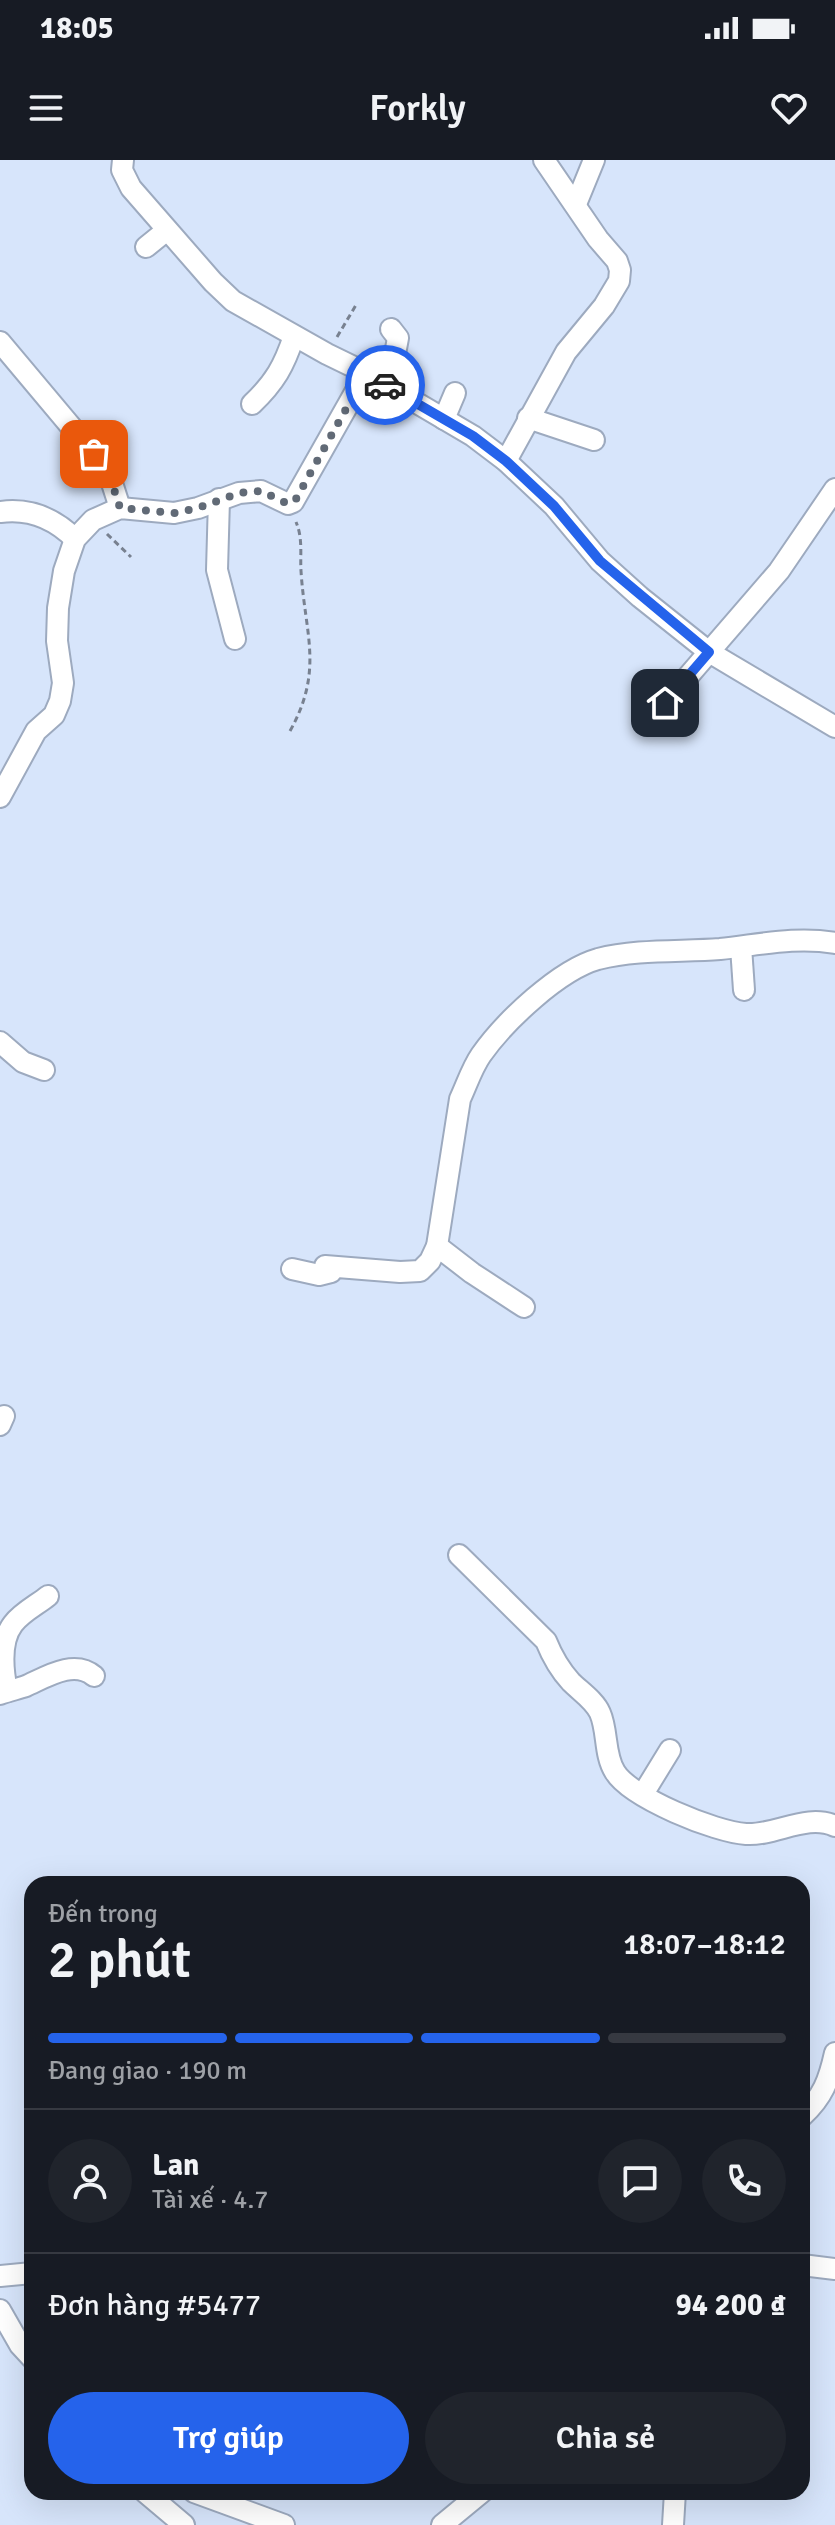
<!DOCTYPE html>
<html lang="vi">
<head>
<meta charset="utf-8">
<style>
  :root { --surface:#171b24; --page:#20242c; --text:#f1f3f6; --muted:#9ea1a6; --line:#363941; --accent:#2563eb }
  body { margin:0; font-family:Signika,sans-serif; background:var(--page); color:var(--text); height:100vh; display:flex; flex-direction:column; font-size:30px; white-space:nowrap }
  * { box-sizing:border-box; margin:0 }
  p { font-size:26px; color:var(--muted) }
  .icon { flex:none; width:44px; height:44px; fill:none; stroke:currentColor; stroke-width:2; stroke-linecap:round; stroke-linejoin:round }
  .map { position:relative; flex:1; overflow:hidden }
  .details { position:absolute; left:24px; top:1716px; width:786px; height:624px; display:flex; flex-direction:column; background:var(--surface); border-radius:24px; box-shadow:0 8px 32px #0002 }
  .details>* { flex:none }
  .pin { position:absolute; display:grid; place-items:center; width:68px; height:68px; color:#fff; margin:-34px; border-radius:16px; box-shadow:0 4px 12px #0006 }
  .courier { position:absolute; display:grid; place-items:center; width:80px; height:80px; margin:-40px; border:6px solid #2563eb; border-radius:50%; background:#fff; color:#222; box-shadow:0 2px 10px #0007 }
  .overview em { font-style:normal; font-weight:600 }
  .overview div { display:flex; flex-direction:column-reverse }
  .overview { display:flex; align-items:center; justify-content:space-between; height:136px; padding:0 24px }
  h1 { font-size:52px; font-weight:600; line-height:60px }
  .bar { display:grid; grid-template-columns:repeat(4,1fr); gap:12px 8px; align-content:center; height:96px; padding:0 24px }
  .bar i { height:10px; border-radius:6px; background:var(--line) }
  .bar .on { background:var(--accent) }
  .bar p { grid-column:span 4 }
  .line { display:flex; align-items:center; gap:20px; padding:0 24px; border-top:2px solid var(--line) }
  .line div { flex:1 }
  .round { display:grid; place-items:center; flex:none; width:84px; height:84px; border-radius:42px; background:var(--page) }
  .button { display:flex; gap:16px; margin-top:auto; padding:16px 24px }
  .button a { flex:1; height:92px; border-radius:48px; background:var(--accent); color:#fff; font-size:32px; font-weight:600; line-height:92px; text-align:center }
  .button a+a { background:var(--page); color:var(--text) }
  .status { display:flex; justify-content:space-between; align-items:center; height:56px; padding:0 40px; background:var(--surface); direction:ltr }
  .status svg { height:22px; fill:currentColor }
  header { display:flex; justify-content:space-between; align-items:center; height:104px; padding:0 24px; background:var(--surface); font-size:36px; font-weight:600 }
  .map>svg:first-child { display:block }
</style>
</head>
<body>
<div class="status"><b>18:05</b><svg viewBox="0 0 49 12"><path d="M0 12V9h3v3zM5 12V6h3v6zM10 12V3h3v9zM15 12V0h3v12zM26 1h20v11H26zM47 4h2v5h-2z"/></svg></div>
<header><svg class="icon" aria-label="menu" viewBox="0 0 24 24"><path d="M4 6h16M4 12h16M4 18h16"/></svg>Forkly<svg class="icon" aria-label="heart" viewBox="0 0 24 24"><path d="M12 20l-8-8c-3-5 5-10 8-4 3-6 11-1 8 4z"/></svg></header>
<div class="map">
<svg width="835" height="2365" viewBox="0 0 835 2365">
  <rect width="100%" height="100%" fill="#d7e5fb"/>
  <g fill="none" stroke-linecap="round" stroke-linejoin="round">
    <g stroke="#9daabf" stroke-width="24">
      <g id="minor">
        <polyline points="123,0 122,10 131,28 213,122 233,141 327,194 366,213 473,276 506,301 554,346 600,401 640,437 709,492 835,567"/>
        <polyline points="576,44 594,0"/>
        <polyline points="146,87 167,70"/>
        <polyline points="0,182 94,294 112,323 120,348"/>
        <polyline points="384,224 395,194 398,178 391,169"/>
        <path d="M 252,244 C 275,222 284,206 294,176"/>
        <polyline points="528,258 594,280"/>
        <polyline points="444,259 455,233"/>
        <polyline points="506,301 566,192 604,146 619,121 620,110 617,101 598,79 544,0"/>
        <polyline points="219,339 217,410 235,479"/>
        <path d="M 0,352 C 29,348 54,358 75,379"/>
        <polyline points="665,543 779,411 835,329"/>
        <polyline points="0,637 36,571 54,555 60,541 63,523 57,481 58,448 64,411 75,379 93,360 120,348 174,353 198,348 239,333 261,331 288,344 293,342 366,213"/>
        <polyline points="741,787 744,830"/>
        <polyline points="0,882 23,902 44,910"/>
        <polyline points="437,1086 472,1113 524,1147"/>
        <path d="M 292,1109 L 319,1115 L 331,1112 L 325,1106 L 400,1112 L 420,1111 L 430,1101 L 437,1086 L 460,939 C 467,924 472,908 481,895 C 505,861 559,810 598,799 C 637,789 681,792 720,789 C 759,785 796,776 835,783"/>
        <polyline points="0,1265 4,1256"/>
        <path d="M 459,1395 L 546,1481 C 552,1496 560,1510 571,1522 C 580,1531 595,1541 600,1553 C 608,1571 604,1595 615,1612 C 631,1638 715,1672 746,1674 C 775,1676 807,1653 835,1666"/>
        <path d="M 7,1531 C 3,1511 0,1481 13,1464 C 22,1452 37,1445 48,1436"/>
        <path d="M 0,1534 C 8,1531 17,1529 26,1526 C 46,1517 74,1499 94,1516"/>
        <polyline points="643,1634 670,1590"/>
        <path d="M 802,1956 C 823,1937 829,1920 835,1893"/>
        <polyline points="802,2105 835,2109"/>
        <polyline points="0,2116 32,2113"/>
        <polyline points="0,2150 20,2185 32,2198"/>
        <polyline points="145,2332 184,2365"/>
        <polyline points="194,2332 284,2365"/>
        <polyline points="442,2365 482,2332"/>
        <polyline points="673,2365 675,2332"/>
      </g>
    </g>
    <g stroke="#788190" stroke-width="3" stroke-dasharray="6 4" stroke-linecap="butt">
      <polyline points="337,177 356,145"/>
      <polyline points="107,374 131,397"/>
      <path d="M 290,571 C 324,510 305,475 301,411 C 300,395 303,378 296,362"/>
    </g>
    <use href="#minor" stroke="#fff" stroke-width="20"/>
  </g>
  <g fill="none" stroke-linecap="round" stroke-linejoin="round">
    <polyline stroke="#616a76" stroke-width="8" stroke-dasharray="0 14.4" points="94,294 112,323 120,348 174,353 198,348 239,333 261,331 288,344 296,339 366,213 385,225"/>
    <polyline stroke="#2563eb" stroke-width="10" points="385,225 473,276 506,301 554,346 600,401 709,492 665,543"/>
  </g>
</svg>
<div class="pin" style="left:94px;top:294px;background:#ea580c"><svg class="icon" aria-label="bag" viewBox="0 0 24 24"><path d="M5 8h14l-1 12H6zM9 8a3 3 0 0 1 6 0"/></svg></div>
<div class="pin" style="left:665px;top:543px;background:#1f2937"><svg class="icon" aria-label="home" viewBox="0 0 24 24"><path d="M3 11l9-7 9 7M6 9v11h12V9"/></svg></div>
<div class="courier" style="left:385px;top:225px"><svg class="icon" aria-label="car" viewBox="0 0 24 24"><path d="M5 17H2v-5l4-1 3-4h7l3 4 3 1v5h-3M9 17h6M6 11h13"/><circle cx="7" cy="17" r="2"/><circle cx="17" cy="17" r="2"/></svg></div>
<section class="details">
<div class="overview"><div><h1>2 phút</h1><p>Đến trong</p></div><em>18:07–18:12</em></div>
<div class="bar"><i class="on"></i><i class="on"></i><i class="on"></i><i></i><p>Đang giao · 190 m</p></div>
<div class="line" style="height:144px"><a class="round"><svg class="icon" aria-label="person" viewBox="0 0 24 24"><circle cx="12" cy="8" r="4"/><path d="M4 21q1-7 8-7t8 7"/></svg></a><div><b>Lan</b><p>Tài xế · 4.7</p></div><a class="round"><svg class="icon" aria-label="chat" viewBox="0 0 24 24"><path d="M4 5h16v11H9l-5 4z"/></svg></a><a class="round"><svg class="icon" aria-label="phone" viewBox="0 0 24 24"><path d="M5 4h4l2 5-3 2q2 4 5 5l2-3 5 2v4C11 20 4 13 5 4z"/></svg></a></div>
<div class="line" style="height:104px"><div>Đơn hàng #5477</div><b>94 200 ₫</b></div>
<div class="button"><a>Trợ giúp</a><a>Chia sẻ</a></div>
</section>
</div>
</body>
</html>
